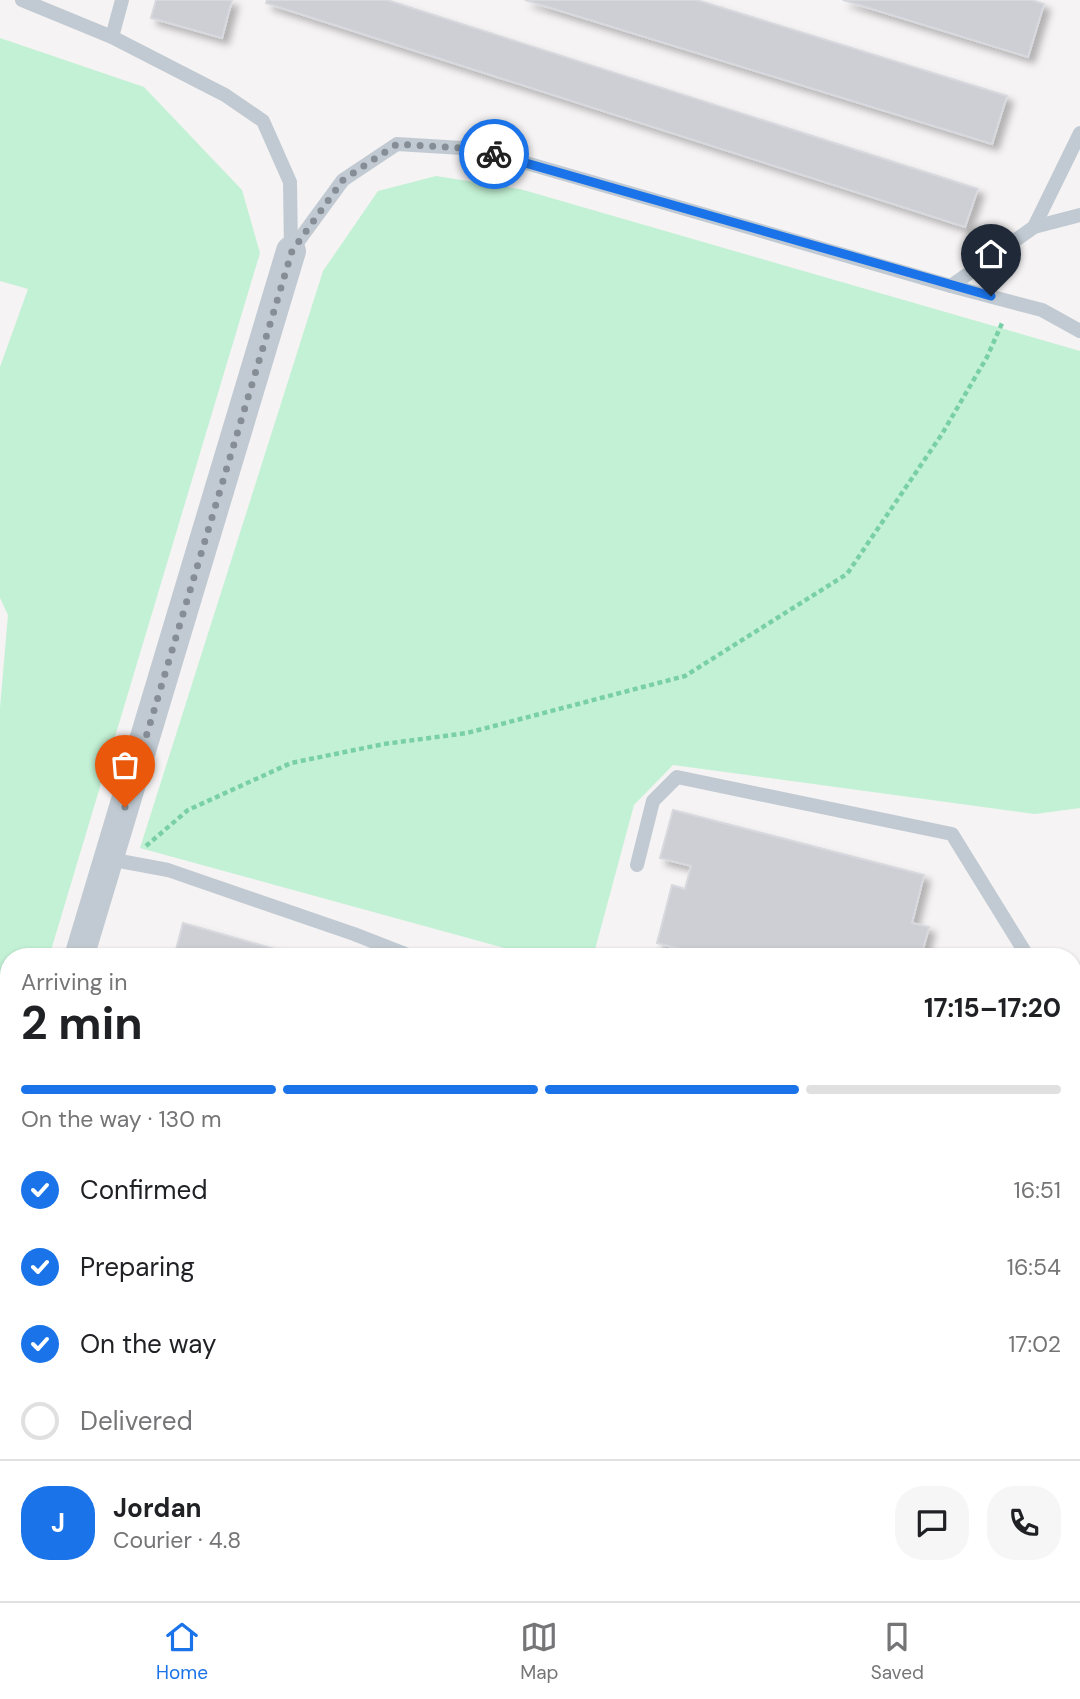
<!DOCTYPE html>
<html lang="en">
<head>
<meta charset="utf-8">
<style>
  :root { --surface:#fff; --page:#f6f6f6; --text:#202124; --muted:#757577; --line:#e0e0e0; --accent:#1a73e8 }
  body { margin:0; font-family:"DM Sans",sans-serif; background:var(--page); color:var(--text); height:100vh; display:flex; flex-direction:column; font-size:26px; white-space:nowrap }
  * { box-sizing:border-box; margin:0 }
  p { font-size:23px; color:var(--muted) }
  .icon { flex:none; width:38px; height:38px; fill:none; stroke:currentColor; stroke-width:2; stroke-linecap:round; stroke-linejoin:round }
  .map { position:relative; flex:1; overflow:hidden }
  .details { position:absolute; left:0px; top:948px; width:1082px; height:653px; display:flex; flex-direction:column; background:var(--surface); border-radius:28px 28px 0 0; box-shadow:0 2px 5px #0004 }
  .details>* { flex:none }
  .pin { position:absolute; display:grid; place-items:center; width:60px; height:60px; color:#fff; margin:-72px -30px; border-radius:50% 50% 50% 0; rotate:-45deg; box-shadow:0 0 7px #0007 }
  .pin .icon { rotate:45deg }
  .courier { position:absolute; display:grid; place-items:center; width:70px; height:70px; margin:-35px; border:5px solid #1a73e8; border-radius:50%; background:#fff; color:#222; box-shadow:0 2px 9px #0007 }
  .head em { font-style:normal; font-weight:700 }
  .head div { display:flex; flex-direction:column-reverse }
  .head { display:flex; align-items:center; justify-content:space-between; height:119px; padding:0 21px }
  h1 { font-size:46px; font-weight:700; line-height:52px }
  .bar { display:grid; grid-template-columns:repeat(4,1fr); gap:10px 7px; align-content:center; height:84px; padding:0 21px }
  .bar i { height:9px; border-radius:5px; background:var(--line) }
  .bar .current { background:var(--accent) }
  .bar p { grid-column:span 4 }
  .line { display:flex; align-items:center; gap:18px; padding:0 21px; border-top:2px solid var(--line) }
  .line div { flex:1 }
  .round { display:grid; place-items:center; flex:none; width:74px; height:74px; border-radius:28px; background:var(--page) }
  ol { padding:0 21px; list-style:none }
  li { display:flex; align-items:center; gap:21px; height:77px }
  li p { margin-inline-start:auto }
  li .icon { padding:7px; border-radius:50%; background:var(--accent); color:#fff; stroke-width:4 }
  li:last-child { color:var(--muted) }
  li i { width:38px; height:38px; border:4px solid var(--line); border-radius:50% }
  .dock { display:flex; justify-content:space-around; align-items:center; height:98px; border-top:2px solid var(--line); background:var(--surface); font-size:19px; color:var(--muted) }
  .dock a { display:grid; justify-items:center; gap:4px }
  .dock .current { color:var(--accent) }
  .map>svg:first-child { display:block }
</style>
</head>
<body>
<div class="map">
<svg width="1080" height="1601" viewBox="0 0 1080 1601">
  <defs>
    <filter id="shadow"><feDropShadow dx="6" dy="6" stdDeviation="3.5" flood-color="#0004"/></filter>
  </defs>
  <rect width="100%" height="100%" fill="#f5f3f3"/>
  <g fill="#c3f1d5">
    <polygon points="0,38 144,87 242,190 260,253 49,957 9,957 9,1093 0,1122 0,708 8,615 0,598 0,367 28,289 0,281"/>
    <polygon points="436,176 520,189 1080,351 1080,808 1035,814 673,765 634,805 593,957 537,957 140,848 323,271 378,191"/>
  </g>
  <g fill="#cdcfd5" stroke="#d7d9de" stroke-width="2" filter="url(#shadow)">
    <polygon points="156,0 232,0 222,38 151,18"/>
    <polygon points="267,0 387,0 978,189 965,227 266,3"/>
    <polygon points="525,0 697,0 1007,96 992,144"/>
    <polygon points="843,0 1032,0 1044,4 1028,57"/>
    <polygon points="673,810 924,875 912,923 929,927 921,957 711,957 657,943 672,885 685,889 691,866 660,858"/>
    <polygon points="183,923 278,950 276,957 174,957"/>
    <polygon points="1073,1188 1080,1189 1080,1398 1073,1397"/>
    <polygon points="302,1592 829,1592 827,1601 300,1601"/>
    <polygon points="910,1592 924,1592 968,1601 908,1601"/>
  </g>
  <g fill="none" stroke-linecap="round" stroke-linejoin="round">
    <polyline stroke="#7ad0a6" stroke-width="4.5" stroke-dasharray="5 3.5" stroke-linecap="butt" points="146,846 188,810 291,763 384,744 467,733 685,676 847,574 942,434 987,357 1003,321"/>
    <g stroke="#c1cad2" stroke-width="14">
      <polyline points="22,0 112,37 225,95 263,121 290,182 291,251"/>
      <polyline points="112,37 122,0"/>
      <polyline points="1034,227 1080,215"/>
      <polyline points="291,251 343,180 397,144 478,149 951,286 1034,227 1080,133"/>
      <polyline points="951,286 1042,310 1080,331"/>
      <polyline points="109,859 168,870 354,934 413,957"/>
      <polyline points="637,865 653,801 677,777 952,834 1028,957"/>
      <polyline points="1073,1042 1080,1060"/>
      <polyline points="1073,1109 1080,1110"/>
      <polyline points="0,1237 9,1239"/>
      <polyline points="1073,1452 1080,1453"/>
      <polyline points="1073,1546 1080,1547"/>
      <polyline points="864,1601 865,1592"/>
    </g>
    <g stroke="#c1cad2" stroke-width="30">
      <polyline points="79,957 291,251"/>
      <polyline points="0,1221 9,1192"/>
    </g>
  </g>
  <g fill="none" stroke-linecap="round" stroke-linejoin="round">
    <polyline stroke="#868d94" stroke-width="7" stroke-dasharray="0 12.6" points="125,807 292,251 343,180 397,144 478,149 494,154"/>
    <polyline stroke="#1a73e8" stroke-width="9" points="494,154 991,296"/>
  </g>
</svg>
<div class="pin" style="left:125px;top:807px;background:#ea580c"><svg class="icon" aria-label="bag" viewBox="0 0 24 24"><path d="M5 8h14l-1 12H6zM9 8a3 3 0 0 1 6 0"/></svg></div>
<div class="pin" style="left:991px;top:296px;background:#1f2937"><svg class="icon" aria-label="home" viewBox="0 0 24 24"><path d="M3 11l9-7 9 7M6 9v11h12V9"/></svg></div>
<div class="courier" style="left:494px;top:154px"><svg class="icon" aria-label="bike" viewBox="0 0 24 24"><circle cx="6" cy="16" r="4"/><circle cx="18" cy="16" r="4"/><path d="M6 16l4-8h5l3 8M10 8l3 8H6M13 5h3"/></svg></div>
<section class="details">
<div class="head"><div><h1>2 min</h1><p>Arriving in</p></div><em>17:15–17:20</em></div>
<div class="bar"><i class="current"></i><i class="current"></i><i class="current"></i><i></i><p>On the way · 130 m</p></div>
<ol>
<li><svg class="icon" aria-label="check" viewBox="0 0 24 24"><path d="M5 12l5 5 9-10"/></svg>Confirmed<p>16:51</p></li>
<li><svg class="icon" aria-label="check" viewBox="0 0 24 24"><path d="M5 12l5 5 9-10"/></svg>Preparing<p>16:54</p></li>
<li><svg class="icon" aria-label="check" viewBox="0 0 24 24"><path d="M5 12l5 5 9-10"/></svg>On the way<p>17:02</p></li>
<li><i></i>Delivered</li>
</ol>
<div class="line" style="height:126px"><b class="round" style="background:var(--accent);color:#fff">J</b><div><b>Jordan</b><p>Courier · 4.8</p></div><a class="round"><svg class="icon" aria-label="chat" viewBox="0 0 24 24"><path d="M4 5h16v11H9l-5 4z"/></svg></a><a class="round"><svg class="icon" aria-label="phone" viewBox="0 0 24 24"><path d="M5 4h4l2 5-3 2q2 4 5 5l2-3 5 2v4C11 20 4 13 5 4z"/></svg></a></div>
</section>
</div>
<nav class="dock">
<a class="current"><svg class="icon" aria-label="home" viewBox="0 0 24 24"><path d="M3 11l9-7 9 7M6 9v11h12V9"/></svg>Home</a>
<a><svg class="icon" aria-label="map" viewBox="0 0 24 24"><path d="M3 6l6-2 6 2 6-2v14l-6 2-6-2-6 2zM9 4v14M15 6v14"/></svg>Map</a>
<a><svg class="icon" aria-label="saved" viewBox="0 0 24 24"><path d="M7 4h10v16l-5-4-5 4z"/></svg>Saved</a>
</nav>
</body>
</html>
